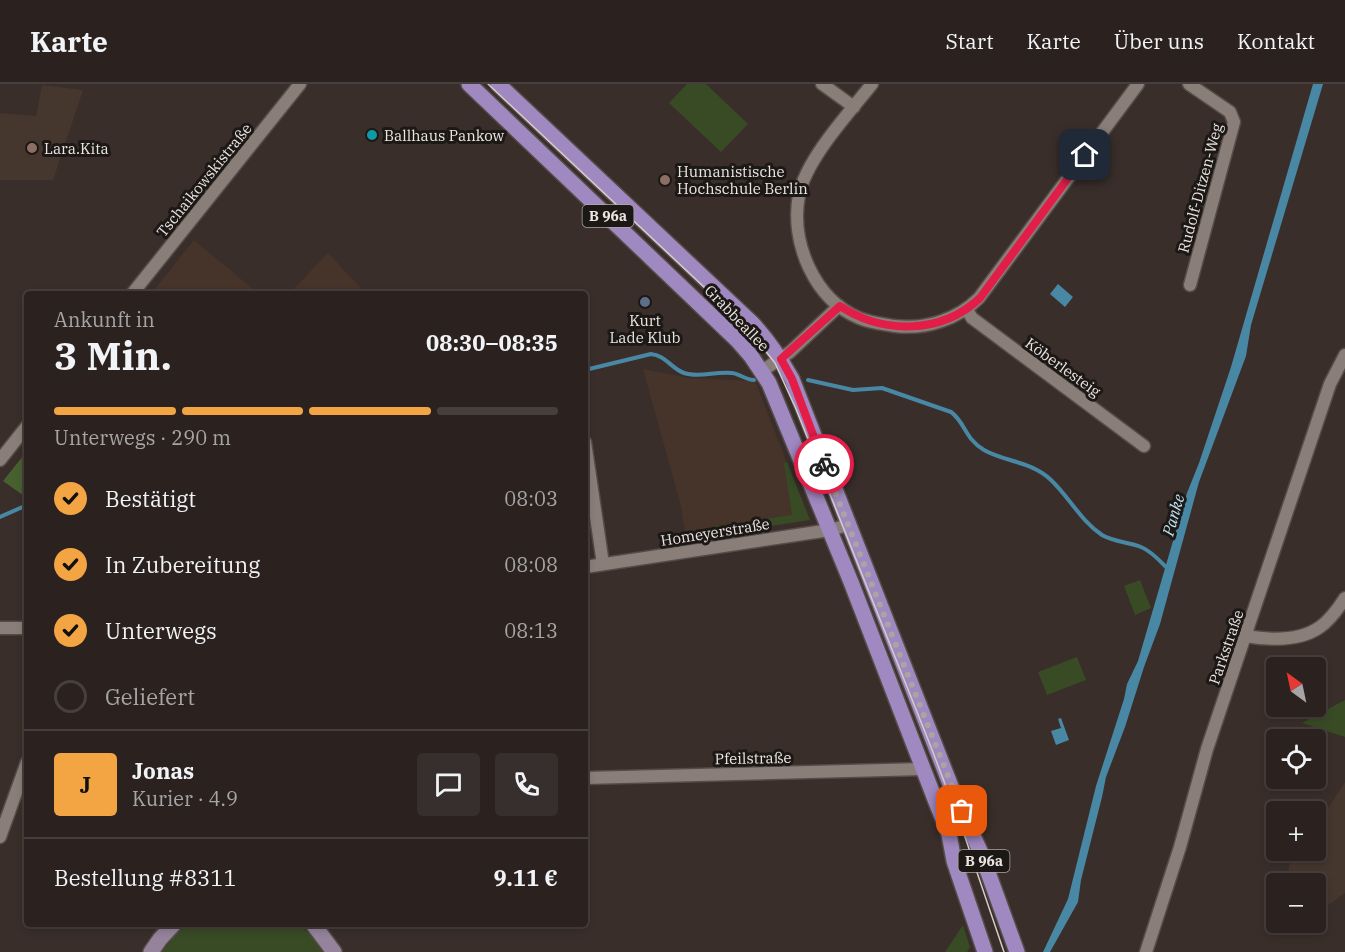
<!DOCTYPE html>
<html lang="de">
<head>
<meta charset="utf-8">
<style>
  :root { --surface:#2b2220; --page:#372f2d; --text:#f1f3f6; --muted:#a6a4a5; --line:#473f3e; --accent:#f3a443 }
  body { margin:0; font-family:"IBM Plex Serif",serif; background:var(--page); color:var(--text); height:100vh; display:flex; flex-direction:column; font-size:22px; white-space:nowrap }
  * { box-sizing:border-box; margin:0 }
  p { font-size:20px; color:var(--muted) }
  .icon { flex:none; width:33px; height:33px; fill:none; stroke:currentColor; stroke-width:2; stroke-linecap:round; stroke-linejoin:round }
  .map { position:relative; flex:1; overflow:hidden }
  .details { position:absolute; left:24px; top:207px; width:564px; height:636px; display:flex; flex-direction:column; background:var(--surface); border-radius:6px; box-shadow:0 3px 9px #0003,0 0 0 2px var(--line) }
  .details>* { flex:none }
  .needle { width:39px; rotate:327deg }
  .tools { position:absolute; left:1266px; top:573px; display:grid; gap:12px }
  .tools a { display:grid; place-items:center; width:60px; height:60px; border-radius:6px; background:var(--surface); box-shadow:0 3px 9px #0003,0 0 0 2px var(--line); font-size:30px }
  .pin { position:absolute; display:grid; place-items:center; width:51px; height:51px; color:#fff; margin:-26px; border-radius:12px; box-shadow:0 3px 9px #0006 }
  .courier { position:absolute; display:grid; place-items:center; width:60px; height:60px; margin:-30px; border:4px solid #e11d48; border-radius:50%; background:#fff; color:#222; box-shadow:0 2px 8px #0007 }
  .overview em { font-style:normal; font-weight:800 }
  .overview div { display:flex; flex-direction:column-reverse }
  .overview { display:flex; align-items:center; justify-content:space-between; height:102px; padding:0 30px }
  h1 { font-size:39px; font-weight:800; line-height:45px }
  .bar { display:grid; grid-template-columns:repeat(4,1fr); gap:9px 6px; align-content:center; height:72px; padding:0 30px }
  .bar i { height:8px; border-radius:4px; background:var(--line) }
  .bar .active { background:var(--accent) }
  .bar p { grid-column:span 4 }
  .line { display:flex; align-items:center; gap:15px; padding:0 30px; border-top:2px solid var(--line) }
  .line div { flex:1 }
  .round { display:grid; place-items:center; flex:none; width:63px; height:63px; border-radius:6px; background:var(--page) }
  ol { padding:0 30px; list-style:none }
  li { display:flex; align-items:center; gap:18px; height:66px }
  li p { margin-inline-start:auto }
  li .icon { padding:6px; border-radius:50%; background:var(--accent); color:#111; stroke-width:4 }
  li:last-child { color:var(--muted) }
  li i { width:33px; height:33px; border:3px solid var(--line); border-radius:50% }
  header { display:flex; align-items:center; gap:36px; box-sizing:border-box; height:84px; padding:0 30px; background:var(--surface); border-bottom:2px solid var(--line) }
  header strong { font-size:28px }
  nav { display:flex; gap:33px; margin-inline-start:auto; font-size:21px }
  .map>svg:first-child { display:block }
</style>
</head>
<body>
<header>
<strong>Karte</strong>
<nav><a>Start</a><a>Karte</a><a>Über uns</a><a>Kontakt</a></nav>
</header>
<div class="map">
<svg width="1345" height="868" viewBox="0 0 1345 868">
  <rect width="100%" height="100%" fill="#392e2a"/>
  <g fill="#46342b">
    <polygon points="194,156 259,210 151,210"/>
    <polygon points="328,169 366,210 289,210"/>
    <polygon points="643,285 689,294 755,297 809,435 686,455 681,422"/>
  </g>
  <g fill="#45362e">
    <polygon points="42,1 83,6 53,96 0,96 0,29 36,32"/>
    <polygon points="1345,698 1345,809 1323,825 1316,821 1316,800 1287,799 1290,775 1295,774 1300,767 1316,766 1316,743"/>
  </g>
  <g fill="#384b25">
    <polygon points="687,0 706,0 748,40 721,68 669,19"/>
    <polygon points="787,378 810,436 705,452 704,447 712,445 712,443 792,431 784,379"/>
    <polygon points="1140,496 1151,524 1135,531 1124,502"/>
    <polygon points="1077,573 1086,596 1047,611 1038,588"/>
    <polygon points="1345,616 1345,653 1302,639"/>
    <polygon points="188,840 298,840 314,854 323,868 162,868 174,852"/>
    <polygon points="963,841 970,863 967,868 945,868"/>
  </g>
  <polygon fill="#486030" points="27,367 27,414 3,397"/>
  <g fill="#4988a5">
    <polygon points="1313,0 1323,0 1251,241 1246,272 1199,398 1160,540 1144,583 1125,643 1106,693 1102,713 1081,796 1078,818 1050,868 1043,868 1068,815 1096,702 1124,615 1127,600 1138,577 1187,409 1199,379 1231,283"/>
    <polygon points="1058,200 1073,213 1065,223 1050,210"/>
    <polygon points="1061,634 1069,656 1056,661 1051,647 1061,644 1058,635"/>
  </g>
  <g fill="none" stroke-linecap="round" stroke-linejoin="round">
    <g stroke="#4988a5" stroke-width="4">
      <path d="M 585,286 L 651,270 C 665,271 672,285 684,289 C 699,294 716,287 732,289 C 740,290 746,296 754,296"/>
      <path d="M 808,296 L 853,306 L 882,304 L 951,328 C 965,338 965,355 984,366 C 1005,378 1031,377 1051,396 C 1069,413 1081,437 1102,451 C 1114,458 1128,458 1141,463 C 1151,467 1159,476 1166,483"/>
      <polyline points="0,433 27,421"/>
    </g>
    <g stroke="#554c48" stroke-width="15">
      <g id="street">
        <polyline points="822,0 854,23"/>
        <path d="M 872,0 C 849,29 806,75 799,111 C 790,158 814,215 859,234 C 871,239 883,240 895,242 C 926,246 958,235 979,214 L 1138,0"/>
        <polyline points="1189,0 1230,28 1234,38 1190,201"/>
        <polyline points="132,210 300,0"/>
        <polyline points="967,226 972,234 1144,362"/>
        <polyline points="762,287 790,268 839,222"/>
        <polyline points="585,358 603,480"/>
        <polyline points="0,376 27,342"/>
        <polyline points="585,483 830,446 848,441"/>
        <polyline points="0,544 27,544"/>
        <path d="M 1245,552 C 1269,556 1299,558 1320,543 C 1330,536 1338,525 1345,514"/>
        <polyline points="585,694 923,685"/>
        <polyline points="0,753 27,678"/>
        <polyline points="1146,868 1180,763 1207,665 1330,300 1345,271"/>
      </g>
    </g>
    <g stroke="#554c48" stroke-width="18">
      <g id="secondary">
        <polyline points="313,840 334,868"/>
        <polyline points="151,868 160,855 174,840"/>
      </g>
    </g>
    <g stroke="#554c48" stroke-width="18">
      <g id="primary">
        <polyline points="469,0 738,257 751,272 769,299 851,498 936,718 949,750 954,777 985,868"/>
        <path d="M 498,0 L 752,239 C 768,256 780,274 792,295 L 954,710 L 981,769 L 1017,868"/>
      </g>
    </g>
    <use href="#street" stroke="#8a7e78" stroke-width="12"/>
    <use href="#secondary" stroke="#95839c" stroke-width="15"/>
    <use href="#primary" stroke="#a088c0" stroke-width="15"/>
    <polyline stroke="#d4ccc9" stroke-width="1.5" points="488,0 720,218 752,250 775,279 796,325 931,663 964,750 1004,868"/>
  </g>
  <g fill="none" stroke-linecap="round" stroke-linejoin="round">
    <polyline stroke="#ada4a1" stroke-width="6" stroke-dasharray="0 10.8" points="824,380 962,727"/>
    <path stroke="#e11d48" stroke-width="8" d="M 824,380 L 792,295 L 781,275 L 840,222 C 882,250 941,251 980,214 L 1085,71"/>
  </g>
  <circle fill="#0f9aa8" stroke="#1c1816" stroke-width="2" cx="372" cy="51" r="6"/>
  <g fill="#8d6e63" stroke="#1c1816" stroke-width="2">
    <circle cx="32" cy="64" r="6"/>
    <circle cx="665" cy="96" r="6"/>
  </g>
  <circle fill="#5c6f8a" stroke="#1c1816" stroke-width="2" cx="645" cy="218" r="6"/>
  <g text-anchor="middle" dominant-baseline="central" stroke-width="6" stroke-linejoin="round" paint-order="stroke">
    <g fill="#1c1816" stroke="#ada7a4" stroke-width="1.5">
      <rect x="582.5" y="121" width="51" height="22" rx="4.5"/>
      <rect x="958.5" y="766" width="51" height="22" rx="4.5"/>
    </g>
    <g font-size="14" font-weight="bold" fill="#ebe4e1">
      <text x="608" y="132">B 96a</text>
      <text x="984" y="777">B 96a</text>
    </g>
    <g font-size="15" fill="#ebe4e1" stroke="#1c1816" text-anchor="start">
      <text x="384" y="51">Ballhaus Pankow</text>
      <text x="44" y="64">Lara.Kita</text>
      <text x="677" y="87">Humanistische<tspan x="677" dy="17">Hochschule Berlin</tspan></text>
      <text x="645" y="236" text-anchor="middle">Kurt<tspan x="645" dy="17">Lade Klub</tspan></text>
    </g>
    <g font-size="15" fill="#ebe4e1" stroke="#1c1816">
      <text transform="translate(204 96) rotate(-51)">Tschaikowskistraße</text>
      <text transform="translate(1200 104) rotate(-75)">Rudolf-Ditzen-Weg</text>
      <text transform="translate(737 234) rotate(46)">Grabbeallee</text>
      <text transform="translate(1063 283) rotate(36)">Köberlesteig</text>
      <text transform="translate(715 448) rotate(-9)">Homeyerstraße</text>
      <text transform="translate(1226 563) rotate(-71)">Parkstraße</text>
      <text transform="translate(753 674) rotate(-1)">Pfeilstraße</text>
    </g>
    <g font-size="16" font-style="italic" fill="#c1e3f5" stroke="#1c1816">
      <text transform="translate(1173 431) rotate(-74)">Panke</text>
    </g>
  </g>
</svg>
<div class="tools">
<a><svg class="needle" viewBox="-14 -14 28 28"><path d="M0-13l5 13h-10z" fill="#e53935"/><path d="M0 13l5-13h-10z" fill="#a6a4a5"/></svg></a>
<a><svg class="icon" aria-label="locate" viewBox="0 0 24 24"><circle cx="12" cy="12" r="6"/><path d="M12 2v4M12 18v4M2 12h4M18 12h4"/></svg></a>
<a>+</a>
<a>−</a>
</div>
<div class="pin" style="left:962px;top:727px;background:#ea580c"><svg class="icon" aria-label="bag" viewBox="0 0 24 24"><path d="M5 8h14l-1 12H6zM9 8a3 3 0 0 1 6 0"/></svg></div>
<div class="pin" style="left:1085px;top:71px;background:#1f2937"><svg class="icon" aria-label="home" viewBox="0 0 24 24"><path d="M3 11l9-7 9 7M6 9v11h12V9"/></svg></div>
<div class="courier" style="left:824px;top:380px"><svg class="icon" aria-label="bike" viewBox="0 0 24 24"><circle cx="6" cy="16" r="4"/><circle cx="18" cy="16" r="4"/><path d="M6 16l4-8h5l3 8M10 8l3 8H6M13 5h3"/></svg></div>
<section class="details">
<div class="overview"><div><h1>3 Min.</h1><p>Ankunft in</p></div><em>08:30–08:35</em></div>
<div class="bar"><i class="active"></i><i class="active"></i><i class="active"></i><i></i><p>Unterwegs · 290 m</p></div>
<ol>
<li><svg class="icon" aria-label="check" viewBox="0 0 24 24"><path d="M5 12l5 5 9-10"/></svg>Bestätigt<p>08:03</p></li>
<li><svg class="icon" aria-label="check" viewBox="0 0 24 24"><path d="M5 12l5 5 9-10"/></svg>In Zubereitung<p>08:08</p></li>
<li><svg class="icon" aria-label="check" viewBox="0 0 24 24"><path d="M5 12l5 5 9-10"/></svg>Unterwegs<p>08:13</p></li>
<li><i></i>Geliefert</li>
</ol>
<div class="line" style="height:108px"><b class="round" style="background:var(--accent);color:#111">J</b><div><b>Jonas</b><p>Kurier · 4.9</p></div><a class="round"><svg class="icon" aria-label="chat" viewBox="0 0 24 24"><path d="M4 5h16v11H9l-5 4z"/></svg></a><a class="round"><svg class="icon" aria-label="phone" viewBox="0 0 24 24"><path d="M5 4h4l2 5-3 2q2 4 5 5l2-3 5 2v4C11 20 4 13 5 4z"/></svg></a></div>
<div class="line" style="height:78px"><div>Bestellung #8311</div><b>9.11 €</b></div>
</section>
</div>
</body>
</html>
